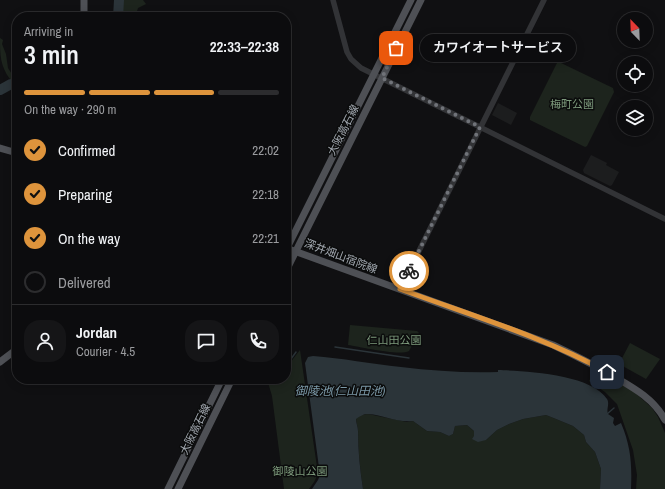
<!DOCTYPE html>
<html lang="en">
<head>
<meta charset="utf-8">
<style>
  :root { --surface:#0c0c0e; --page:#151517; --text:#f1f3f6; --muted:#9a9b9e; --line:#2c2c2e; --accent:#de943c }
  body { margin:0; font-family:"Archivo Narrow","Noto Sans JP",sans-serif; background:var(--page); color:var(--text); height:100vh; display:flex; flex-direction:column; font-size:15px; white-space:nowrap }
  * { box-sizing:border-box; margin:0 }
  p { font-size:13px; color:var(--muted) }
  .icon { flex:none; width:22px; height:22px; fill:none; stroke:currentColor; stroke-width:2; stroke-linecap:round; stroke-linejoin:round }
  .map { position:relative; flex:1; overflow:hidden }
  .drawer { position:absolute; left:12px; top:12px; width:279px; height:372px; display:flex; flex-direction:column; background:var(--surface); border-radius:16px; box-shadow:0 2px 10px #0003,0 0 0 1px var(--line) }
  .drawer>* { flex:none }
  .needle { width:26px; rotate:337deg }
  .fabs { position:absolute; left:617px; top:12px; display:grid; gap:8px }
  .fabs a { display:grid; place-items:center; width:36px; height:36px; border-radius:50%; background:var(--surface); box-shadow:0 2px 10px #0003,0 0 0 1px var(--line); font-size:20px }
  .pin { position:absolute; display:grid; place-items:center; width:34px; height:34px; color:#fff; margin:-17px; border-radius:8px; box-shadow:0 2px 6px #0006 }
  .courier { position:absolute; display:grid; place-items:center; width:40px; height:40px; margin:-20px; border:3px solid #de943c; border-radius:50%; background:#fff; color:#222; box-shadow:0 1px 5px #0007 }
  .bubble { position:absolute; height:28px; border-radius:14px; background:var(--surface); box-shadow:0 2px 10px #0003,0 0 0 1px var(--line); font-size:13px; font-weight:600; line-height:28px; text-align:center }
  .headline em { font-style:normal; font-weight:600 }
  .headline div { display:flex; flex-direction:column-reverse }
  .headline { display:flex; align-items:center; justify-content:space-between; height:68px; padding:0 12px }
  h1 { font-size:26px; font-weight:600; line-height:30px }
  .bar { display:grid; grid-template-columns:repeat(4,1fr); gap:6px 4px; align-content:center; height:48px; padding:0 12px }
  .bar i { height:5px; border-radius:3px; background:var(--line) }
  .bar .on { background:var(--accent) }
  .bar p { grid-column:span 4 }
  .line { display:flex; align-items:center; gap:10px; padding:0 12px; border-top:1px solid var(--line) }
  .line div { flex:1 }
  .round { display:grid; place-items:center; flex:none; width:42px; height:42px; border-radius:16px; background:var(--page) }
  ol { padding:0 12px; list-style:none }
  li { display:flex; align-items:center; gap:12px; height:44px }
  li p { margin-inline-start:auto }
  li .icon { padding:4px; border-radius:50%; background:var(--accent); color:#111; stroke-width:4 }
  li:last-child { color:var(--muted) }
  li i { width:22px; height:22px; border:2px solid var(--line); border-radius:50% }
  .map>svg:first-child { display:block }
</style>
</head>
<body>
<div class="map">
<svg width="665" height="489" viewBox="0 0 665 489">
  <rect width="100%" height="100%" fill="#101012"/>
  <g fill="#1c1d1e">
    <polygon points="498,103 517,113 511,125 492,115"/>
    <polygon points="591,155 607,163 606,165 619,172 612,185 610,186 584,173 583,170"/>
  </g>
  <g fill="#1d241d">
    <polygon points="121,0 143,0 146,4 138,8 135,17 121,13"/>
    <path d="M 0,38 L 3,40 L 2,44 L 6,54 L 8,68 L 15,79 L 10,79 C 0,66 0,54 0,38 Z"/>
    <polygon points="559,62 613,88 614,92 587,146 585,147 530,120 530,117 557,63"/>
    <path d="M 350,325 L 417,331 L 419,333 L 409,351 C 399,356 361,347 348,345 Z"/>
    <polygon points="630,343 660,359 646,379 619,364"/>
    <polygon points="300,350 318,474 314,482 309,489 284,489 272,396 267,379 286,379 286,368"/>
    <polygon points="595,370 633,391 652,408 658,417 665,433 665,489 636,489 637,475 633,450 617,404 605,392 589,381"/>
    <path d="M 368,414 L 407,422 L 413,421 L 427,431 L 440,432 L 449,436 L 453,434 L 455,426 L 467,425 L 474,431 L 474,436 L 486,440 L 497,430 L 509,424 L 523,419 L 546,415 L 556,419 L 573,426 L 584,435 L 586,442 L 595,452 L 601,469 L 600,489 L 363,489 C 360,470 358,450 358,431 C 358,427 356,423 356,418 L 361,415 Z"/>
  </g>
  <path fill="#2b3439" d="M 313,356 C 342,358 371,364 401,367 C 433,371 466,373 498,372 L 498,370 C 526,371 591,374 607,399 C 610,404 606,409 608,414 L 614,418 L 613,423 L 615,426 L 621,423 C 631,447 632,464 631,489 L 600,489 L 601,469 L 595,452 L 586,442 L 584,435 L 573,426 L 556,419 L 546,415 L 523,419 L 509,424 L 497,430 L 486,440 L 478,442 L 472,439 L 474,436 L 474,431 L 467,425 L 455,426 L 453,434 L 449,436 L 440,432 L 427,431 L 413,421 C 397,423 384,415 368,414 C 363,414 360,416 356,419 C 356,423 358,427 358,431 C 358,451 360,470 363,489 L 312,489 L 318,480 L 320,475 L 305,363 L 308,357 Z"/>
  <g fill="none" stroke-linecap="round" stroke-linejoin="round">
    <g stroke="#2b3439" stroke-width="1.5">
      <polyline points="335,347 409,358"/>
      <polyline points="286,366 296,352"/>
      <polyline points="607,414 614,408"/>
    </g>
    <g stroke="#2b3439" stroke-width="10">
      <polyline points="118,17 119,0"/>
      <polyline points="0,90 11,84 17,84"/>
    </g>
    <g stroke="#323336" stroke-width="5.5">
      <polyline points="333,0 347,52 351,59 361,68 665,219"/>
      <polyline points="400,289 544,0"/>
    </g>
    <g stroke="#4e5055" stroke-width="7">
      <polyline points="84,17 84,0"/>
      <polyline points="0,148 17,153"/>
      <path d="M 286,248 L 553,345 C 572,354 590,363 608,373 C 630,386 653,397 665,420"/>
      <polyline points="286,250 411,0"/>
      <polyline points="286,271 421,0"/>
      <polyline points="0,362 17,349"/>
      <polyline points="168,489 222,379"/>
      <polyline points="178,489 232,379"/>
    </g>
  </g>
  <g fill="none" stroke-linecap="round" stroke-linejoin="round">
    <polyline stroke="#707379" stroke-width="4" stroke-dasharray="0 7.2" points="396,48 382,78 480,127 409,271"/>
    <path stroke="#de943c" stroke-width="5" d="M 409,271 L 400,289 C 470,315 542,336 607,372"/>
  </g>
  <g text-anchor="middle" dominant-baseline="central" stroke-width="3" stroke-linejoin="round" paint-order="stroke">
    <g font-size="11" fill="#7d9a7c" stroke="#0b0c0c">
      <text x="572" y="104">梅町公園</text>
      <text x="394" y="340">仁山田公園</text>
      <text x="300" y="471">御陵山公園</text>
    </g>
    <g font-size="11" fill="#a3a9b1" stroke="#0b0c0c">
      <text transform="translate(343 130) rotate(-63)">大阪高石線</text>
      <text transform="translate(341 256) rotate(21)">深井畑山宿院線</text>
      <text transform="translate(195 429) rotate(-64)">大阪高石線</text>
    </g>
    <g font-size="12" font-style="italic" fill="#7d9aa9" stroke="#0b0c0c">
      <text x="340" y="391">御陵池(仁山田池)</text>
    </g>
  </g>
</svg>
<div class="fabs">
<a><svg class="needle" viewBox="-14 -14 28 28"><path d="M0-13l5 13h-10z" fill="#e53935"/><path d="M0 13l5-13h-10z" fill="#9a9b9e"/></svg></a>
<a><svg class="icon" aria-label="locate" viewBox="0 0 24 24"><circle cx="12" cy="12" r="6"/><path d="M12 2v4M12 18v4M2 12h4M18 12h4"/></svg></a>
<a><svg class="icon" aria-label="layers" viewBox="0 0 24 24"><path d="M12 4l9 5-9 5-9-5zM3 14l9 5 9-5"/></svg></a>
</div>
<div class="pin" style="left:396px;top:48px;background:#ea580c"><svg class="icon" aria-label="bag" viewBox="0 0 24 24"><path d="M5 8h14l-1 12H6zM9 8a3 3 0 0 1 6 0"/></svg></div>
<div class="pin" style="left:607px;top:372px;background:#1f2937"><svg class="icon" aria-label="home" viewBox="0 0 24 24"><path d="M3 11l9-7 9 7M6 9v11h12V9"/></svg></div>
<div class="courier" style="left:409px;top:271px"><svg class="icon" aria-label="bike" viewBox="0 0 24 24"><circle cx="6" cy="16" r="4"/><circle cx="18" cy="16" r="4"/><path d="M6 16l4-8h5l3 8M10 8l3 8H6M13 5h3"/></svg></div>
<div class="bubble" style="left:420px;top:34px;width:156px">カワイオートサービス</div>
<section class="drawer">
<div class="headline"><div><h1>3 min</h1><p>Arriving in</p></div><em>22:33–22:38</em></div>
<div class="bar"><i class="on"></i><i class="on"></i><i class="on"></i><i></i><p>On the way · 290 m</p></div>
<ol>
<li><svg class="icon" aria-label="check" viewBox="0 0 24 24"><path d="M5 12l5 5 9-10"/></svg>Confirmed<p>22:02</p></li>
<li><svg class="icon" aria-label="check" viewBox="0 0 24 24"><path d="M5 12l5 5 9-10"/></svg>Preparing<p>22:18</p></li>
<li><svg class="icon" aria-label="check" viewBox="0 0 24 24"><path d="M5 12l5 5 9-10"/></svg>On the way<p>22:21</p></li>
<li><i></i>Delivered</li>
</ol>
<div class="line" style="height:72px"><a class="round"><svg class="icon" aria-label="person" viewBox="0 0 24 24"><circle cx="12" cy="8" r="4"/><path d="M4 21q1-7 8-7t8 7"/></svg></a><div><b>Jordan</b><p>Courier · 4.5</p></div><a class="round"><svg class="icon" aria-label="chat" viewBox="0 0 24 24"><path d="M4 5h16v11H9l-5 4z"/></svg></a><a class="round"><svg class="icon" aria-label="phone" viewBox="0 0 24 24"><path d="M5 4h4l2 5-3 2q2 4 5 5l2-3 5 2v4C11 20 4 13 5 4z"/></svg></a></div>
</section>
</div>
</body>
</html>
